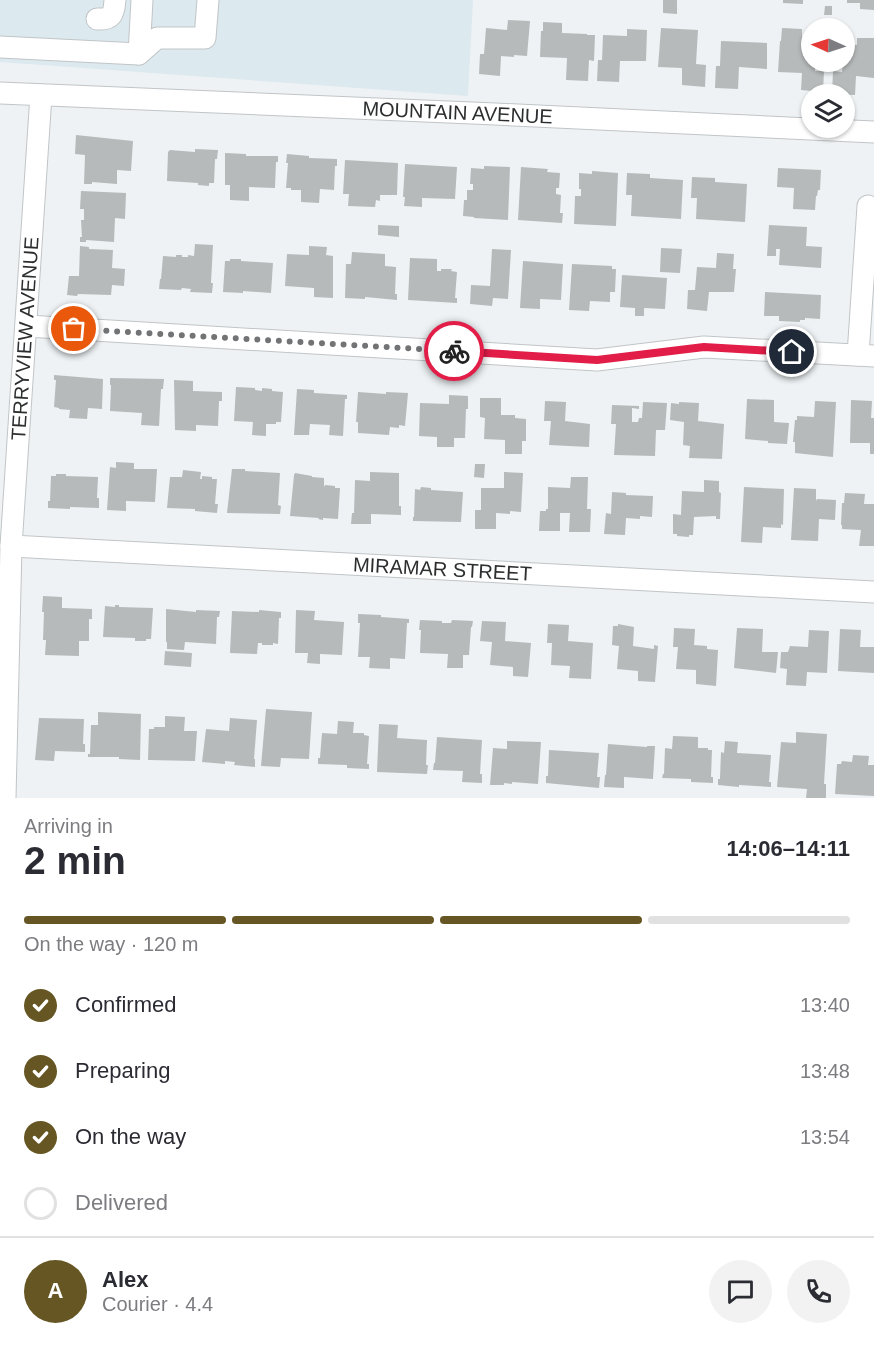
<!DOCTYPE html>
<html lang="en">
<head>
<meta charset="utf-8">
<style>
  :root { --surface:#fff; --page:#f2f2f3; --text:#2b2b33; --muted:#7c7c81; --line:#e1e1e2; --accent:#655623 }
  body { margin:0; font-family:Arial,sans-serif; background:var(--page); color:var(--text); height:100vh; display:flex; flex-direction:column; font-size:22px; white-space:nowrap }
  * { box-sizing:border-box; margin:0 }
  p { font-size:20px; color:var(--muted) }
  .icon { flex:none; width:33px; height:33px; fill:none; stroke:currentColor; stroke-width:2; stroke-linecap:round; stroke-linejoin:round }
  .map { position:relative; height:798px; overflow:hidden }
  .sheet { display:flex; flex-direction:column; background:var(--surface); flex:1 }
  .sheet>* { flex:none }
  .needle { width:39px; rotate:273deg }
  .tools { position:absolute; left:801px; top:18px; display:grid; gap:12px }
  .tools a { display:grid; place-items:center; width:54px; height:54px; border-radius:50%; background:var(--surface); box-shadow:0 2px 4px #0004; font-size:30px }
  .pin { position:absolute; display:grid; place-items:center; width:51px; height:51px; color:#fff; margin:-26px; border:3px solid #fff; border-radius:50%; box-shadow:0 2px 6px #0007 }
  .courier { position:absolute; display:grid; place-items:center; width:60px; height:60px; margin:-30px; border:4px solid #e11d48; border-radius:50%; background:#fff; color:#222; box-shadow:0 2px 8px #0007 }
  .overview em { font-style:normal; font-weight:700 }
  .overview div { display:flex; flex-direction:column-reverse }
  .overview { display:flex; align-items:center; justify-content:space-between; height:102px; padding:0 24px }
  h1 { font-size:39px; font-weight:700; line-height:45px }
  .bar { display:grid; grid-template-columns:repeat(4,1fr); gap:9px 6px; align-content:center; height:72px; padding:0 24px }
  .bar i { height:8px; border-radius:4px; background:var(--line) }
  .bar .active { background:var(--accent) }
  .bar p { grid-column:span 4 }
  .line { display:flex; align-items:center; gap:15px; padding:0 24px; border-top:2px solid var(--line) }
  .line div { flex:1 }
  .round { display:grid; place-items:center; flex:none; width:63px; height:63px; border-radius:32px; background:var(--page) }
  ol { padding:0 24px; list-style:none }
  li { display:flex; align-items:center; gap:18px; height:66px }
  li p { margin-inline-start:auto }
  li .icon { padding:6px; border-radius:50%; background:var(--accent); color:#fff; stroke-width:4 }
  li:last-child { color:var(--muted) }
  li i { width:33px; height:33px; border:3px solid var(--line); border-radius:50% }
  .map>svg:first-child { display:block }
</style>
</head>
<body>
<div class="map">
<svg width="874" height="798" viewBox="0 0 874 798">
  <rect width="100%" height="100%" fill="#eef2f4"/>
  <polygon fill="#dce9ef" points="0,0 473,0 468,96 0,62"/>
  <g fill="#b6babb">
    <polygon points="663,0 677,0 677,14 663,13"/>
    <polygon points="783,0 803,0 803,4 783,3"/>
    <polygon points="847,0 874,0 874,10 860,9 860,3 847,3"/>
    <polygon points="825,6 832,6 832,15 824,15"/>
    <polygon points="508,20 530,21 527,56 514,55 514,57 501,56 500,76 479,74 480,54 484,54 486,28 507,30"/>
    <polygon points="543,22 562,23 562,33 587,34 587,35 595,35 594,61 589,60 588,81 566,80 567,58 540,57 541,31 543,31"/>
    <polygon points="661,28 698,30 696,64 706,65 705,87 682,85 682,68 658,67"/>
    <polygon points="782,28 802,29 802,42 812,42 812,62 815,62 815,71 824,71 823,92 801,90 802,73 778,72 780,41 781,41"/>
    <polygon points="627,29 647,30 646,61 620,61 619,82 597,81 598,60 602,60 603,35 627,36"/>
    <polygon points="857,38 874,38 874,78 856,76 855,95 832,94 833,71 842,72 843,62 844,62 844,44 857,45"/>
    <polygon points="721,41 767,43 767,69 739,67 738,89 715,88 716,66 720,66"/>
    <polygon points="76,135 133,141 131,171 117,170 117,184 92,182 92,184 84,184 85,155 75,154"/>
    <polygon points="195,149 218,150 217,159 215,159 214,183 209,183 209,186 198,185 198,183 167,181 168,152 170,150 195,152"/>
    <polygon points="225,153 246,154 246,156 278,156 278,162 276,162 275,188 249,187 249,201 230,200 230,185 225,185"/>
    <polygon points="287,154 309,156 309,158 337,159 337,166 335,166 334,190 320,189 319,203 301,202 301,190 291,190 291,188 286,188 288,163 286,163"/>
    <polygon points="345,160 398,163 397,195 380,195 380,201 376,200 375,207 348,206 349,194 343,194"/>
    <polygon points="405,164 457,167 455,199 422,198 422,207 404,206 405,197 403,197"/>
    <polygon points="484,166 510,167 508,220 474,218 474,217 463,216 464,200 467,200 467,190 473,190 473,184 470,184 471,168 484,169"/>
    <polygon points="521,167 548,169 547,172 560,173 559,188 556,188 556,194 561,195 560,213 563,213 562,223 518,220"/>
    <polygon points="778,168 821,170 820,190 818,190 817,196 816,196 815,210 793,209 794,188 777,187"/>
    <polygon points="592,171 618,173 616,226 574,224 575,196 581,196 581,189 579,189 579,173 592,174"/>
    <polygon points="627,173 650,174 650,178 683,180 681,219 631,216 632,195 626,195"/>
    <polygon points="692,177 715,178 715,182 747,184 745,222 696,219 697,198 691,198"/>
    <polygon points="81,191 126,193 125,219 115,218 114,242 86,240 86,242 80,242 80,237 82,237 81,220 84,220 84,209 80,209"/>
    <polygon points="378,225 399,226 399,237 378,235"/>
    <polygon points="769,225 807,227 806,246 822,247 821,268 779,265 780,249 776,249 776,256 767,256"/>
    <polygon points="195,244 213,245 211,283 213,283 212,293 190,292 191,289 182,288 181,290 159,289 160,279 161,279 163,256 176,257 176,255 182,255 182,257 188,257 188,255 194,256"/>
    <polygon points="80,246 89,247 89,249 113,250 112,268 125,269 124,286 112,285 111,295 78,294 77,296 67,295 69,276 79,276"/>
    <polygon points="309,246 327,247 326,255 333,256 333,298 314,297 314,288 285,286 287,254 309,255"/>
    <polygon points="661,248 682,249 680,273 660,272"/>
    <polygon points="492,249 511,250 508,299 493,298 492,306 470,304 471,285 490,286"/>
    <polygon points="352,252 385,254 385,266 396,267 395,294 397,294 397,300 365,297 365,299 345,298 346,264 351,264"/>
    <polygon points="717,253 734,254 733,269 736,269 734,292 709,292 707,311 687,309 688,290 695,290 697,267 716,268"/>
    <polygon points="410,258 437,259 437,271 441,271 441,269 452,269 451,271 457,272 455,298 457,298 457,303 408,300"/>
    <polygon points="230,259 241,259 241,261 273,263 271,293 243,291 243,293 223,292 225,261 230,261"/>
    <polygon points="523,261 563,264 561,300 540,299 540,309 520,308"/>
    <polygon points="572,264 612,266 612,269 616,269 615,292 610,292 610,302 590,301 589,311 569,310"/>
    <polygon points="622,275 667,278 665,309 644,308 644,316 635,316 635,308 620,307"/>
    <polygon points="765,292 821,295 820,319 805,318 805,320 800,320 800,322 779,321 779,316 764,316"/>
    <polygon points="54,375 103,379 102,409 88,408 87,419 69,418 70,410 59,409 59,408 54,407 56,380 54,380"/>
    <polygon points="110,378 164,379 163,389 161,389 159,426 141,425 142,413 110,411 111,385 110,385"/>
    <polygon points="174,380 193,381 193,391 222,392 222,401 219,401 218,426 196,425 196,431 175,430"/>
    <polygon points="236,387 255,388 255,390 262,391 262,388 272,389 272,391 283,392 281,422 276,422 276,424 266,424 266,436 252,435 253,422 234,421"/>
    <polygon points="297,389 314,390 314,393 347,395 347,399 345,399 343,436 329,435 330,425 310,424 309,435 294,435"/>
    <polygon points="358,392 386,394 386,392 408,393 405,426 399,425 399,428 390,427 389,435 358,433 358,422 356,422"/>
    <polygon points="449,395 468,396 468,409 466,409 465,438 454,438 454,447 437,447 437,437 419,436 420,403 449,404"/>
    <polygon points="480,398 501,398 501,415 515,415 515,418 526,419 526,441 522,441 522,454 505,454 505,440 484,439 485,418 480,417"/>
    <polygon points="747,399 774,400 774,422 789,423 787,444 768,443 768,441 745,439"/>
    <polygon points="851,400 872,401 871,418 874,418 874,454 870,454 870,443 850,443"/>
    <polygon points="545,401 566,402 565,421 590,424 589,447 549,445 551,421 544,421"/>
    <polygon points="815,401 836,402 833,457 795,453 795,442 793,442 795,420 797,420 797,416 814,417"/>
    <polygon points="643,402 667,403 665,430 656,430 655,456 614,455 616,424 611,424 612,405 639,406 639,409 632,408 632,422 638,422 639,418 642,418"/>
    <polygon points="679,402 699,403 698,421 724,424 722,459 689,458 690,446 683,445 684,422 670,420 671,403 679,404"/>
    <polygon points="116,462 134,463 134,469 157,469 155,502 126,501 126,511 107,510 110,467 116,468"/>
    <polygon points="475,464 485,464 484,478 474,477"/>
    <polygon points="232,469 245,469 245,471 280,473 278,505 281,506 280,514 227,513"/>
    <polygon points="183,470 201,472 200,479 202,479 202,476 212,477 212,479 217,479 215,504 218,504 217,513 195,511 195,509 167,508 170,477 182,477"/>
    <polygon points="370,472 399,473 399,506 401,506 401,515 371,514 371,524 351,524 352,513 354,513 355,480 370,481"/>
    <polygon points="504,472 523,473 521,512 510,511 510,514 496,513 496,529 475,529 475,510 481,510 481,488 504,488"/>
    <polygon points="295,473 312,476 312,477 324,478 324,487 325,485 335,486 335,488 340,488 338,519 323,518 323,520 318,519 319,518 290,516 294,475"/>
    <polygon points="56,474 66,474 66,476 98,477 97,498 99,498 99,508 70,507 70,509 48,508 48,501 50,501 51,476 56,476"/>
    <polygon points="571,477 588,477 587,509 591,509 590,532 569,532 570,513 560,513 560,531 539,531 540,511 546,511 546,509 548,509 548,487 570,488"/>
    <polygon points="704,480 719,481 719,492 721,493 720,519 716,519 716,516 694,517 693,535 689,535 689,537 677,536 677,534 673,534 673,514 681,515 682,491 704,492"/>
    <polygon points="421,487 431,488 431,490 463,492 461,522 413,521 413,517 414,517 415,489 420,490"/>
    <polygon points="744,487 784,489 783,525 781,524 781,528 763,527 762,543 741,542"/>
    <polygon points="794,488 816,489 816,501 817,499 836,500 835,520 819,519 818,541 791,540"/>
    <polygon points="612,492 626,493 626,495 653,496 652,517 640,516 640,519 626,518 625,535 604,534 606,513 611,514"/>
    <polygon points="845,493 865,494 864,504 874,504 874,546 859,546 861,530 842,529 842,525 841,525 842,503 844,503"/>
    <polygon points="43,596 62,597 62,608 92,609 92,619 89,619 89,641 79,641 79,656 45,655 46,640 43,640 44,612 42,612"/>
    <polygon points="115,605 119,605 119,607 153,608 151,639 146,639 146,641 135,641 135,638 103,637 105,606 115,607"/>
    <polygon points="166,609 196,612 196,610 220,611 219,617 217,617 216,644 185,642 184,650 167,649 167,642 166,642"/>
    <polygon points="259,610 281,612 281,618 279,618 278,644 273,643 273,645 262,645 262,643 258,643 257,654 230,653 232,611 259,612"/>
    <polygon points="296,610 315,611 314,620 344,622 342,655 320,654 320,664 307,663 308,653 295,653"/>
    <polygon points="358,614 381,615 381,617 409,619 409,623 407,623 405,659 390,658 390,669 369,668 370,657 358,657 360,623 358,623"/>
    <polygon points="420,620 442,621 442,623 451,623 452,620 473,621 472,627 471,627 469,655 463,655 463,668 447,668 448,654 420,653 421,630 419,630"/>
    <polygon points="482,621 506,622 505,641 531,643 528,677 513,676 513,667 490,665 492,642 480,641"/>
    <polygon points="548,624 569,625 568,641 593,643 591,679 569,678 570,666 551,665 552,643 547,643"/>
    <polygon points="618,624 634,627 633,646 654,649 654,645 658,646 655,682 638,681 638,671 617,669 619,646 612,645 613,626 618,626"/>
    <polygon points="674,628 695,629 694,645 707,646 707,649 718,650 716,686 696,684 696,670 676,669 678,647 673,647"/>
    <polygon points="737,628 763,629 762,652 778,652 776,673 734,668"/>
    <polygon points="840,629 861,630 860,647 874,647 874,673 838,671"/>
    <polygon points="809,630 829,631 827,673 807,672 806,686 786,685 787,669 780,668 781,652 788,652 790,646 808,647"/>
    <polygon points="165,651 192,653 191,667 164,665"/>
    <polygon points="266,709 312,712 309,759 281,758 280,767 261,766"/>
    <polygon points="98,712 141,714 140,760 119,759 119,757 88,757 88,754 90,754 91,725 98,725"/>
    <polygon points="165,716 185,717 184,731 197,731 195,761 148,760 149,729 154,729 154,727 165,727"/>
    <polygon points="39,718 84,719 83,744 85,744 85,752 55,751 54,761 35,760"/>
    <polygon points="230,718 257,720 254,759 255,759 255,767 234,765 235,762 225,761 225,764 202,762 206,729 229,731"/>
    <polygon points="338,721 354,722 353,733 364,733 364,735 369,736 367,764 369,764 369,769 347,768 347,765 318,764 318,758 320,758 322,733 337,734"/>
    <polygon points="379,724 398,725 397,738 427,740 426,765 428,765 427,774 377,772"/>
    <polygon points="796,732 827,734 824,784 826,784 826,798 806,798 807,789 777,787 781,742 796,743"/>
    <polygon points="673,736 698,737 698,748 708,748 708,750 712,750 711,777 713,777 713,783 691,782 691,779 662,778 663,774 664,774 665,748 672,749"/>
    <polygon points="437,737 482,740 480,774 482,774 482,783 462,782 463,771 433,770 434,763 435,763"/>
    <polygon points="507,741 541,742 538,784 512,782 512,784 504,783 504,785 490,785 493,748 507,749"/>
    <polygon points="725,741 738,742 737,753 771,755 769,782 771,782 771,787 739,785 739,787 718,785 718,779 720,779 721,752 724,753"/>
    <polygon points="608,744 647,747 647,746 655,746 653,779 624,777 624,788 604,787 605,775 606,775"/>
    <polygon points="549,750 599,753 597,777 600,777 599,788 546,783 546,776 548,776"/>
    <polygon points="853,755 869,756 868,765 874,765 874,796 835,794 837,764 841,764 842,761 852,762"/>
  </g>
  <g fill="none" stroke-linecap="round" stroke-linejoin="round">
    <g stroke="#c1c5c7" stroke-width="23">
      <g id="minor">
        <path d="M 97,19 C 112,20 114,14 115,0"/>
        <polyline points="0,47 139,54 157,38 205,38 208,0"/>
        <polyline points="139,54 142,0"/>
        <path id="s1" d="M 0,93 L 495,114 L 874,132"/>
        <polyline points="27,326 597,360 704,347 874,356"/>
        <polyline points="858,355 868,206"/>
        <path id="s2" d="M 11,546 L 874,592"/>
        <path id="s3" d="M 5,798 L 11,546 L 41,95"/>
      </g>
    </g>
    <use href="#minor" stroke="#fff" stroke-width="21"/>
  </g>
  <g fill="none" stroke-linecap="round" stroke-linejoin="round">
    <polyline stroke="#717374" stroke-width="6" stroke-dasharray="0 10.8" points="74,329 454,351"/>
    <polyline stroke="#e11d48" stroke-width="8" points="454,351 597,360 704,347 792,352"/>
  </g>
  <g text-anchor="middle" dominant-baseline="central" stroke-width="4.5" stroke-linejoin="round" paint-order="stroke">
    <g font-size="20" fill="#2d2e2f" stroke="#fff">
      <text stroke="none"><textPath href="#s1" startOffset="458">MOUNTAIN AVENUE</textPath></text>
      <text stroke="none"><textPath href="#s3" startOffset="460">TERRYVIEW AVENUE</textPath></text>
      <text stroke="none"><textPath href="#s2" startOffset="432">MIRAMAR STREET</textPath></text>
    </g>
  </g>
</svg>
<div class="tools">
<a><svg class="needle" viewBox="-14 -14 28 28"><path d="M0-13l5 13h-10z" fill="#e53935"/><path d="M0 13l5-13h-10z" fill="#7c7c81"/></svg></a>
<a><svg class="icon" aria-label="layers" viewBox="0 0 24 24"><path d="M12 4l9 5-9 5-9-5zM3 14l9 5 9-5"/></svg></a>
</div>
<div class="pin" style="left:74px;top:329px;background:#ea580c"><svg class="icon" aria-label="bag" viewBox="0 0 24 24"><path d="M5 8h14l-1 12H6zM9 8a3 3 0 0 1 6 0"/></svg></div>
<div class="pin" style="left:792px;top:352px;background:#1f2937"><svg class="icon" aria-label="home" viewBox="0 0 24 24"><path d="M3 11l9-7 9 7M6 9v11h12V9"/></svg></div>
<div class="courier" style="left:454px;top:351px"><svg class="icon" aria-label="bike" viewBox="0 0 24 24"><circle cx="6" cy="16" r="4"/><circle cx="18" cy="16" r="4"/><path d="M6 16l4-8h5l3 8M10 8l3 8H6M13 5h3"/></svg></div>
</div>
<section class="sheet">
<div class="overview"><div><h1>2 min</h1><p>Arriving in</p></div><em>14:06–14:11</em></div>
<div class="bar"><i class="active"></i><i class="active"></i><i class="active"></i><i></i><p>On the way · 120 m</p></div>
<ol>
<li><svg class="icon" aria-label="check" viewBox="0 0 24 24"><path d="M5 12l5 5 9-10"/></svg>Confirmed<p>13:40</p></li>
<li><svg class="icon" aria-label="check" viewBox="0 0 24 24"><path d="M5 12l5 5 9-10"/></svg>Preparing<p>13:48</p></li>
<li><svg class="icon" aria-label="check" viewBox="0 0 24 24"><path d="M5 12l5 5 9-10"/></svg>On the way<p>13:54</p></li>
<li><i></i>Delivered</li>
</ol>
<div class="line" style="height:108px"><b class="round" style="background:var(--accent);color:#fff">A</b><div><b>Alex</b><p>Courier · 4.4</p></div><a class="round"><svg class="icon" aria-label="chat" viewBox="0 0 24 24"><path d="M4 5h16v11H9l-5 4z"/></svg></a><a class="round"><svg class="icon" aria-label="phone" viewBox="0 0 24 24"><path d="M5 4h4l2 5-3 2q2 4 5 5l2-3 5 2v4C11 20 4 13 5 4z"/></svg></a></div>
</section>
</body>
</html>
